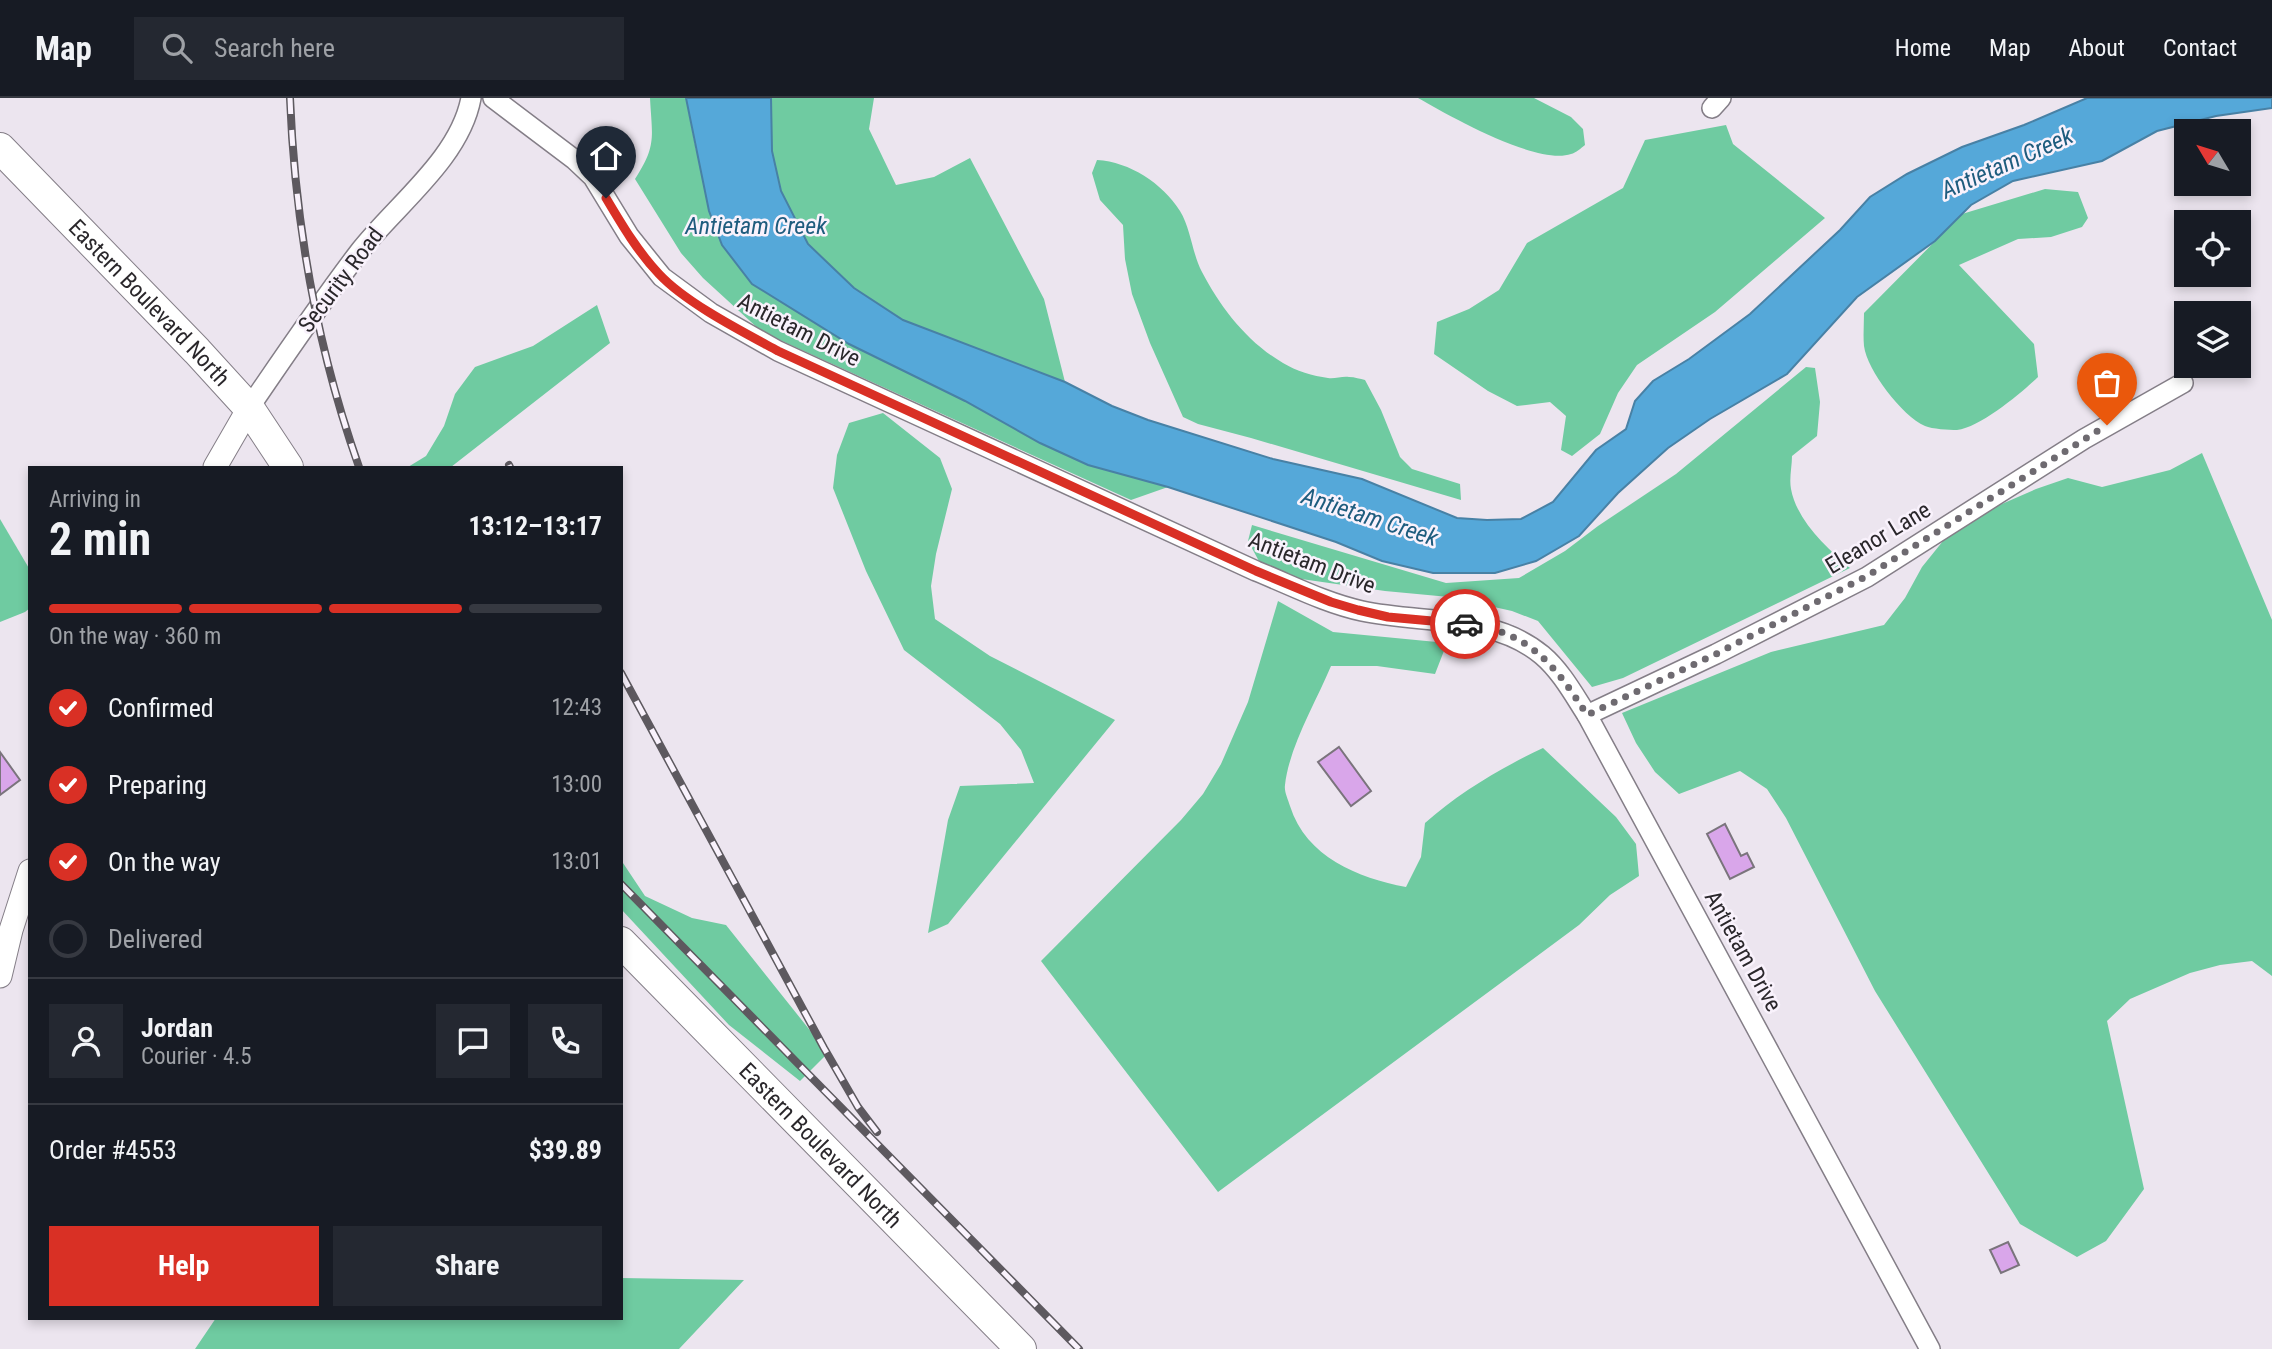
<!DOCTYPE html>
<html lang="en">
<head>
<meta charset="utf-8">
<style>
  :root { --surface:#171b24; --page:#242831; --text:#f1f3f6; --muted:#9ea1a6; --line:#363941; --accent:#d93025 }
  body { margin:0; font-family:"Roboto Condensed",sans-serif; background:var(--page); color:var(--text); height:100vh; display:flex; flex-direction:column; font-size:26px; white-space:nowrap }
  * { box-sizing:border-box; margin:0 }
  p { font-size:23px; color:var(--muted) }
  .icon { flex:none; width:38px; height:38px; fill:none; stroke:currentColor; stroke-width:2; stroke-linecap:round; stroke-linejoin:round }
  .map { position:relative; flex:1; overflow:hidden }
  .side { position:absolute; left:28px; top:368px; width:595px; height:854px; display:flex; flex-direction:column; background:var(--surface); border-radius:0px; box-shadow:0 4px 10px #0003 }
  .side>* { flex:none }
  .needle { width:46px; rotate:308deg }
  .tools { position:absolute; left:2174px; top:21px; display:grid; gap:14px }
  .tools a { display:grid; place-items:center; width:77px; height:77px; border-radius:0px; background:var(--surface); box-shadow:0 4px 10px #0003; font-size:35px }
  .pin { position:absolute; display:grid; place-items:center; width:60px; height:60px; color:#fff; margin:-72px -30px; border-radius:50% 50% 50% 0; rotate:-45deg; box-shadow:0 0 7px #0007 }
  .pin .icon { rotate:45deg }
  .courier { position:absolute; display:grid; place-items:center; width:70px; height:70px; margin:-35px; border:5px solid #d93025; border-radius:50%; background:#fff; color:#222; box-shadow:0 2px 9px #0007 }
  .head em { font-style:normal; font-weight:700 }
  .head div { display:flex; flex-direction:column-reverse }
  .head { display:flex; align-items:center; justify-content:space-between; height:119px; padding:0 21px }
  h1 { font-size:46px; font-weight:700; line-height:52px }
  .bar { display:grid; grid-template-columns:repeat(4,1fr); gap:10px 7px; align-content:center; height:84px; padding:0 21px }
  .bar i { height:9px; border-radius:5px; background:var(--line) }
  .bar .current { background:var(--accent) }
  .bar p { grid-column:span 4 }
  .line { display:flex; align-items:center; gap:18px; padding:0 21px; border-top:2px solid var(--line) }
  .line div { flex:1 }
  .round { display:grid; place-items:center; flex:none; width:74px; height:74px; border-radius:0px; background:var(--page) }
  ol { padding:0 21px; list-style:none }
  li { display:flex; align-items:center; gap:21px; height:77px }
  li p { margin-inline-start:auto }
  li .icon { padding:7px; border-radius:50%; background:var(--accent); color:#fff; stroke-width:4 }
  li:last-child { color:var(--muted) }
  li i { width:38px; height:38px; border:4px solid var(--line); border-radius:50% }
  .cta { display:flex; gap:14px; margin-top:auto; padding:14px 21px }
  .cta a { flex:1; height:80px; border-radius:0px; background:var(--accent); color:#fff; font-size:28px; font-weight:700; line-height:80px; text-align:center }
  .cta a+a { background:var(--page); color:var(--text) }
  header { display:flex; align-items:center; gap:42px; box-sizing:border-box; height:98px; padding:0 35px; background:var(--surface); border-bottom:2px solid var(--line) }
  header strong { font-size:33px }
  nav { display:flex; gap:38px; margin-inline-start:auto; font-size:24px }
  .search { width:490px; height:63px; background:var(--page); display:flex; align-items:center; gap:18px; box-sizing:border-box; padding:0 24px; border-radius:0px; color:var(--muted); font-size:26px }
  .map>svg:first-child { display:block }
</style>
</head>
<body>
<header>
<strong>Map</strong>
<div class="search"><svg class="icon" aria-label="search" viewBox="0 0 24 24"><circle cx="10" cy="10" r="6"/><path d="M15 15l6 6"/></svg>Search here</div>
<nav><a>Home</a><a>Map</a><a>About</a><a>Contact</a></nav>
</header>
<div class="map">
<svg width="2272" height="1251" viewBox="0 0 2272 1251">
  <rect width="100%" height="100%" fill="#ece5ef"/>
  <g fill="#6fcba1">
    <path d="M 650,0 L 686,0 L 696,52 L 752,186 L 849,246 L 965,303 L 1040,345 L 1088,367 L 1168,389 L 1131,402 L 762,234 L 703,180 L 681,155 L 635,81 C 657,47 652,39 650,0 Z"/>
    <polygon points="771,0 874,0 869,31 896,87 934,79 970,60 1044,201 1065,284 903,222 854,190 808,146 781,94 772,53"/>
    <path d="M 1418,0 L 1534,0 L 1571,19 L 1583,31 L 1585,47 C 1581,50 1576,55 1571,56 C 1537,68 1448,17 1418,0 Z"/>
    <polygon points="1726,27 1733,46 1825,120 1715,214 1637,267 1618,295 1600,336 1572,358 1561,352 1566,318 1550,304 1517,308 1488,293 1434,256 1437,224 1469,211 1499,192 1527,145 1623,90 1645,42"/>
    <path d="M 1097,62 C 1130,64 1162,85 1180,113 C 1191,131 1192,155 1202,174 C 1221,210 1247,244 1283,265 C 1296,273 1313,278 1328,280 C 1335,281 1342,278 1349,279 C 1355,279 1360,281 1365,282 L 1381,312 L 1400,359 L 1412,371 L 1460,386 L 1461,402 L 1251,340 L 1198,326 L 1183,319 L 1150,245 L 1132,196 L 1125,161 L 1123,127 L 1100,102 L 1092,75 Z"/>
    <path d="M 2045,91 L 2078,94 L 2088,120 L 2082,129 L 2051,139 L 2018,141 L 1959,167 L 2034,246 L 2038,279 C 2021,295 1981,329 1957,332 C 1949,332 1932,331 1925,328 C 1902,318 1867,272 1864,248 C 1863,237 1864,226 1864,215 L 1962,116 Z"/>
    <polygon points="597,207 610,245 451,369 408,369 426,358 444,328 455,296 475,269 533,248"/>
    <path d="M 1806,269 L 1815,270 L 1820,304 L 1817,338 L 1792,358 C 1792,368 1789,381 1791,391 C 1797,423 1827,450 1850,470 L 1623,580 L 1592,589 L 1538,523 L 1512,513 L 1449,499 L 1385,493 L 1266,476 L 1248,443 L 1252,427 L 1446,485 L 1519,480 L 1565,453 L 1598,428 L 1676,376 Z"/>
    <polygon points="883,315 940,360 952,391 936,456 931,488 935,521 990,558 1115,622 948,826 928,835 948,722 960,688 1034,685 1021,652 1000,626 904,552 866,473 833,390 837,357 849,325"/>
    <polygon points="2202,355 2272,522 2272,878 2252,863 2220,867 2190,875 2130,901 2107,923 2144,1091 2106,1143 2077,1159 2020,1126 1875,893 1786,720 1767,691 1740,673 1679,696 1655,674 1636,645 1622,615 1771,554 1884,527 1905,500 1922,469 1943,443 1972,419 2036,391 2068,380 2102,389 2170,372"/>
    <polygon points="0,421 30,472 30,510 25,514 0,524"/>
    <path d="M 1278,503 L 1333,534 L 1447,545 L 1435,576 L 1377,568 L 1331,568 C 1316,604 1289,649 1285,687 C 1284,694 1288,701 1290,708 C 1306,759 1358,780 1406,789 L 1421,759 L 1425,725 C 1460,694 1501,670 1543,650 L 1616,719 L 1636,746 L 1639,778 L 1610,797 L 1579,827 L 1218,1094 L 1041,863 L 1181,722 L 1203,696 L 1221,666 L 1248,604 Z"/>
    <polygon points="621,762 645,798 692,820 726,827 828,955 800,983 729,927 621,811"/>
    <polygon points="621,1180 744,1182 679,1251 195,1251 216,1220 621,1220"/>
  </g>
  <polygon fill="#55a8d9" stroke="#4881a5" stroke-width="2" points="686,0 771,0 772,53 781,93 808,146 854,190 903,222 1065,284 1112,308 1148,322 1273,361 1362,381 1457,420 1487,422 1521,421 1553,404 1596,352 1626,331 1635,303 1653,283 1689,261 1750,216 1840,132 1870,99 1907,76 1962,49 2024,27 2087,0 2272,0 2272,10 2216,18 2157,33 2102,63 2013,83 1971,107 1935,143 1857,199 1787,276 1710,321 1668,350 1618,395 1579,438 1536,463 1495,475 1433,475 1382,463 1336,444 1168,389 1088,367 1040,345 965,303 849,246 752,186 722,147 709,113"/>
  <g fill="#d9a6ea" stroke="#7a747c" stroke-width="2">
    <polygon points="1339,649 1371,693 1351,708 1318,664"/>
    <polygon points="0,654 20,682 0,697"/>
    <polygon points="1725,726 1741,758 1747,755 1754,769 1730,781 1707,736"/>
    <polygon points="2008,1144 2019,1167 2001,1175 1990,1152"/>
  </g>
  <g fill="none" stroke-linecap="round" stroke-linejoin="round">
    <g stroke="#847e87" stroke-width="22">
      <g id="minor">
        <path d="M 493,0 L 575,62 L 593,79 L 629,138 L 662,179 L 711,215 L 778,253 L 1256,473 C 1291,487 1325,505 1362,513 C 1422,526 1493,516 1542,557 C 1561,573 1574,597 1587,617 L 1930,1251"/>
        <polyline points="1712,10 1721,0"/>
        <path d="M 249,310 C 285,257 321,204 360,153 C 396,107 460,60 471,0"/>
        <polyline points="1587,617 1716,556 1867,479 2084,341 2183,285"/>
      </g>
    </g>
    <g stroke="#847e87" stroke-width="25">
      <g id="tertiary">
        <polyline points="215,369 249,310"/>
        <polyline points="0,878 11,832 30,773"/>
      </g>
    </g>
    <g stroke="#847e87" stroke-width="32">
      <g id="primary">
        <path id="s1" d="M 0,50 L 197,253 L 249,310 L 288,369"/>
        <path id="s2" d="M 621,844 L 1021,1251"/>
      </g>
    </g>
    <use href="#minor" stroke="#fff" stroke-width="19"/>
    <use href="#tertiary" stroke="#fff" stroke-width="23"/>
    <use href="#primary" stroke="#fff" stroke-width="30"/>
    <g stroke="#5d595f" stroke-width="8">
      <g id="rail">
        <path d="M 290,0 C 295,126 317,250 359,369"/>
        <polyline points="509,367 510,369"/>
        <polyline points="621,575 824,950 858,1009 877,1034"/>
        <polyline points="621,786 1079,1251"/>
      </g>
    </g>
    <use href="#rail" stroke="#f9f2fc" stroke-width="5" stroke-dasharray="16" stroke-linecap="butt"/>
  </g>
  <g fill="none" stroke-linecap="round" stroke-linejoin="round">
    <path stroke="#6e6a70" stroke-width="7" stroke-dasharray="0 12.6" d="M 1465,526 C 1528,532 1556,568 1587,617 L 1716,556 L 1867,478 L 2107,327"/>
    <path stroke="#d93025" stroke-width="9" d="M 606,100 C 622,127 638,154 659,176 C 686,205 743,234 778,253 L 1256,473 L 1331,504 L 1358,512 L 1388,519 L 1465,526"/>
  </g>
  <g text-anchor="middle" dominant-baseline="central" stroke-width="5" stroke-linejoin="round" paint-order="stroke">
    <g font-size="23" fill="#2a272b" stroke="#f9f2fc">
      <text transform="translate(341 182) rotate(-53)">Security Road</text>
      <text stroke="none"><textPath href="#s1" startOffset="215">Eastern Boulevard North</textPath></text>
      <text transform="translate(799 232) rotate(27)">Antietam Drive</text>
      <text transform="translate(1878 440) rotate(-31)">Eleanor Lane</text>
      <text transform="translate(1312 465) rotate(21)">Antietam Drive</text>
      <text transform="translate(1743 853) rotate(61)">Antietam Drive</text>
      <text stroke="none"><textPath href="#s2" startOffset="285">Eastern Boulevard North</textPath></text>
    </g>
    <g font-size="24" font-style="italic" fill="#1e5c7e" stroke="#f9f2fc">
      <text transform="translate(2007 65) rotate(-24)">Antietam Creek</text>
      <text x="756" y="128">Antietam Creek</text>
      <text transform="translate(1370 419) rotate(18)">Antietam Creek</text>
    </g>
  </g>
</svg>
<div class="tools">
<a><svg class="needle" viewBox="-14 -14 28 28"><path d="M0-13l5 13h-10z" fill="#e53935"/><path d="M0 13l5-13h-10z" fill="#9ea1a6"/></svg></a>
<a><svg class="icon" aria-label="locate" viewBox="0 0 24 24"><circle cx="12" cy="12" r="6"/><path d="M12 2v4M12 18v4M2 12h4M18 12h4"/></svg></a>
<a><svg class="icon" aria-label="layers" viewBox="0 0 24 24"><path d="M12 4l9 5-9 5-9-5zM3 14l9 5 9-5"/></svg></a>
</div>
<div class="pin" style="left:2107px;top:327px;background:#ea580c"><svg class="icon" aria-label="bag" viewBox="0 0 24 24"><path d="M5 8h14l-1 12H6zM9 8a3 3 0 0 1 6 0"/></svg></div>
<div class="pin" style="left:606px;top:100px;background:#1f2937"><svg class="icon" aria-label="home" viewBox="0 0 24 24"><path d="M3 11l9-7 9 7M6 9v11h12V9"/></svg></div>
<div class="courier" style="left:1465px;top:526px"><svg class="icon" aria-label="car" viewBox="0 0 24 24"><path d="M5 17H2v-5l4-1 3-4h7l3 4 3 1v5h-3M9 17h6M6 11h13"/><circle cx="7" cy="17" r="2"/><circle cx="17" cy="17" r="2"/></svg></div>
<section class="side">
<div class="head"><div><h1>2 min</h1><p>Arriving in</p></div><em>13:12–13:17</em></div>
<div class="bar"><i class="current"></i><i class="current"></i><i class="current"></i><i></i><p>On the way · 360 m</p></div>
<ol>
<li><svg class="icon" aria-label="check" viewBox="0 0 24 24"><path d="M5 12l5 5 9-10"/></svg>Confirmed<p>12:43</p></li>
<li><svg class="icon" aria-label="check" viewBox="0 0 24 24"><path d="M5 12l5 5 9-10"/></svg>Preparing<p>13:00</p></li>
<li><svg class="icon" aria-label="check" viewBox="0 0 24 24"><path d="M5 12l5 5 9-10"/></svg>On the way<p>13:01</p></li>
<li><i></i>Delivered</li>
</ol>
<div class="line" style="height:126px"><a class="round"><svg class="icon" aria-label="person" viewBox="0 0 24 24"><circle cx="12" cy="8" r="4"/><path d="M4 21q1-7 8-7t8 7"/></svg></a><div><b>Jordan</b><p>Courier · 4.5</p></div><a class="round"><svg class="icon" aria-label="chat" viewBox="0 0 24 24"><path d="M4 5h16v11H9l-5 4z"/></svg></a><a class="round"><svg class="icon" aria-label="phone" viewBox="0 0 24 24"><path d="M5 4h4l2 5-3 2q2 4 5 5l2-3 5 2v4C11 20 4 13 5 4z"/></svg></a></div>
<div class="line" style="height:91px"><div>Order #4553</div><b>$39.89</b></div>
<div class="cta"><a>Help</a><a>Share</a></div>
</section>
</div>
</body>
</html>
